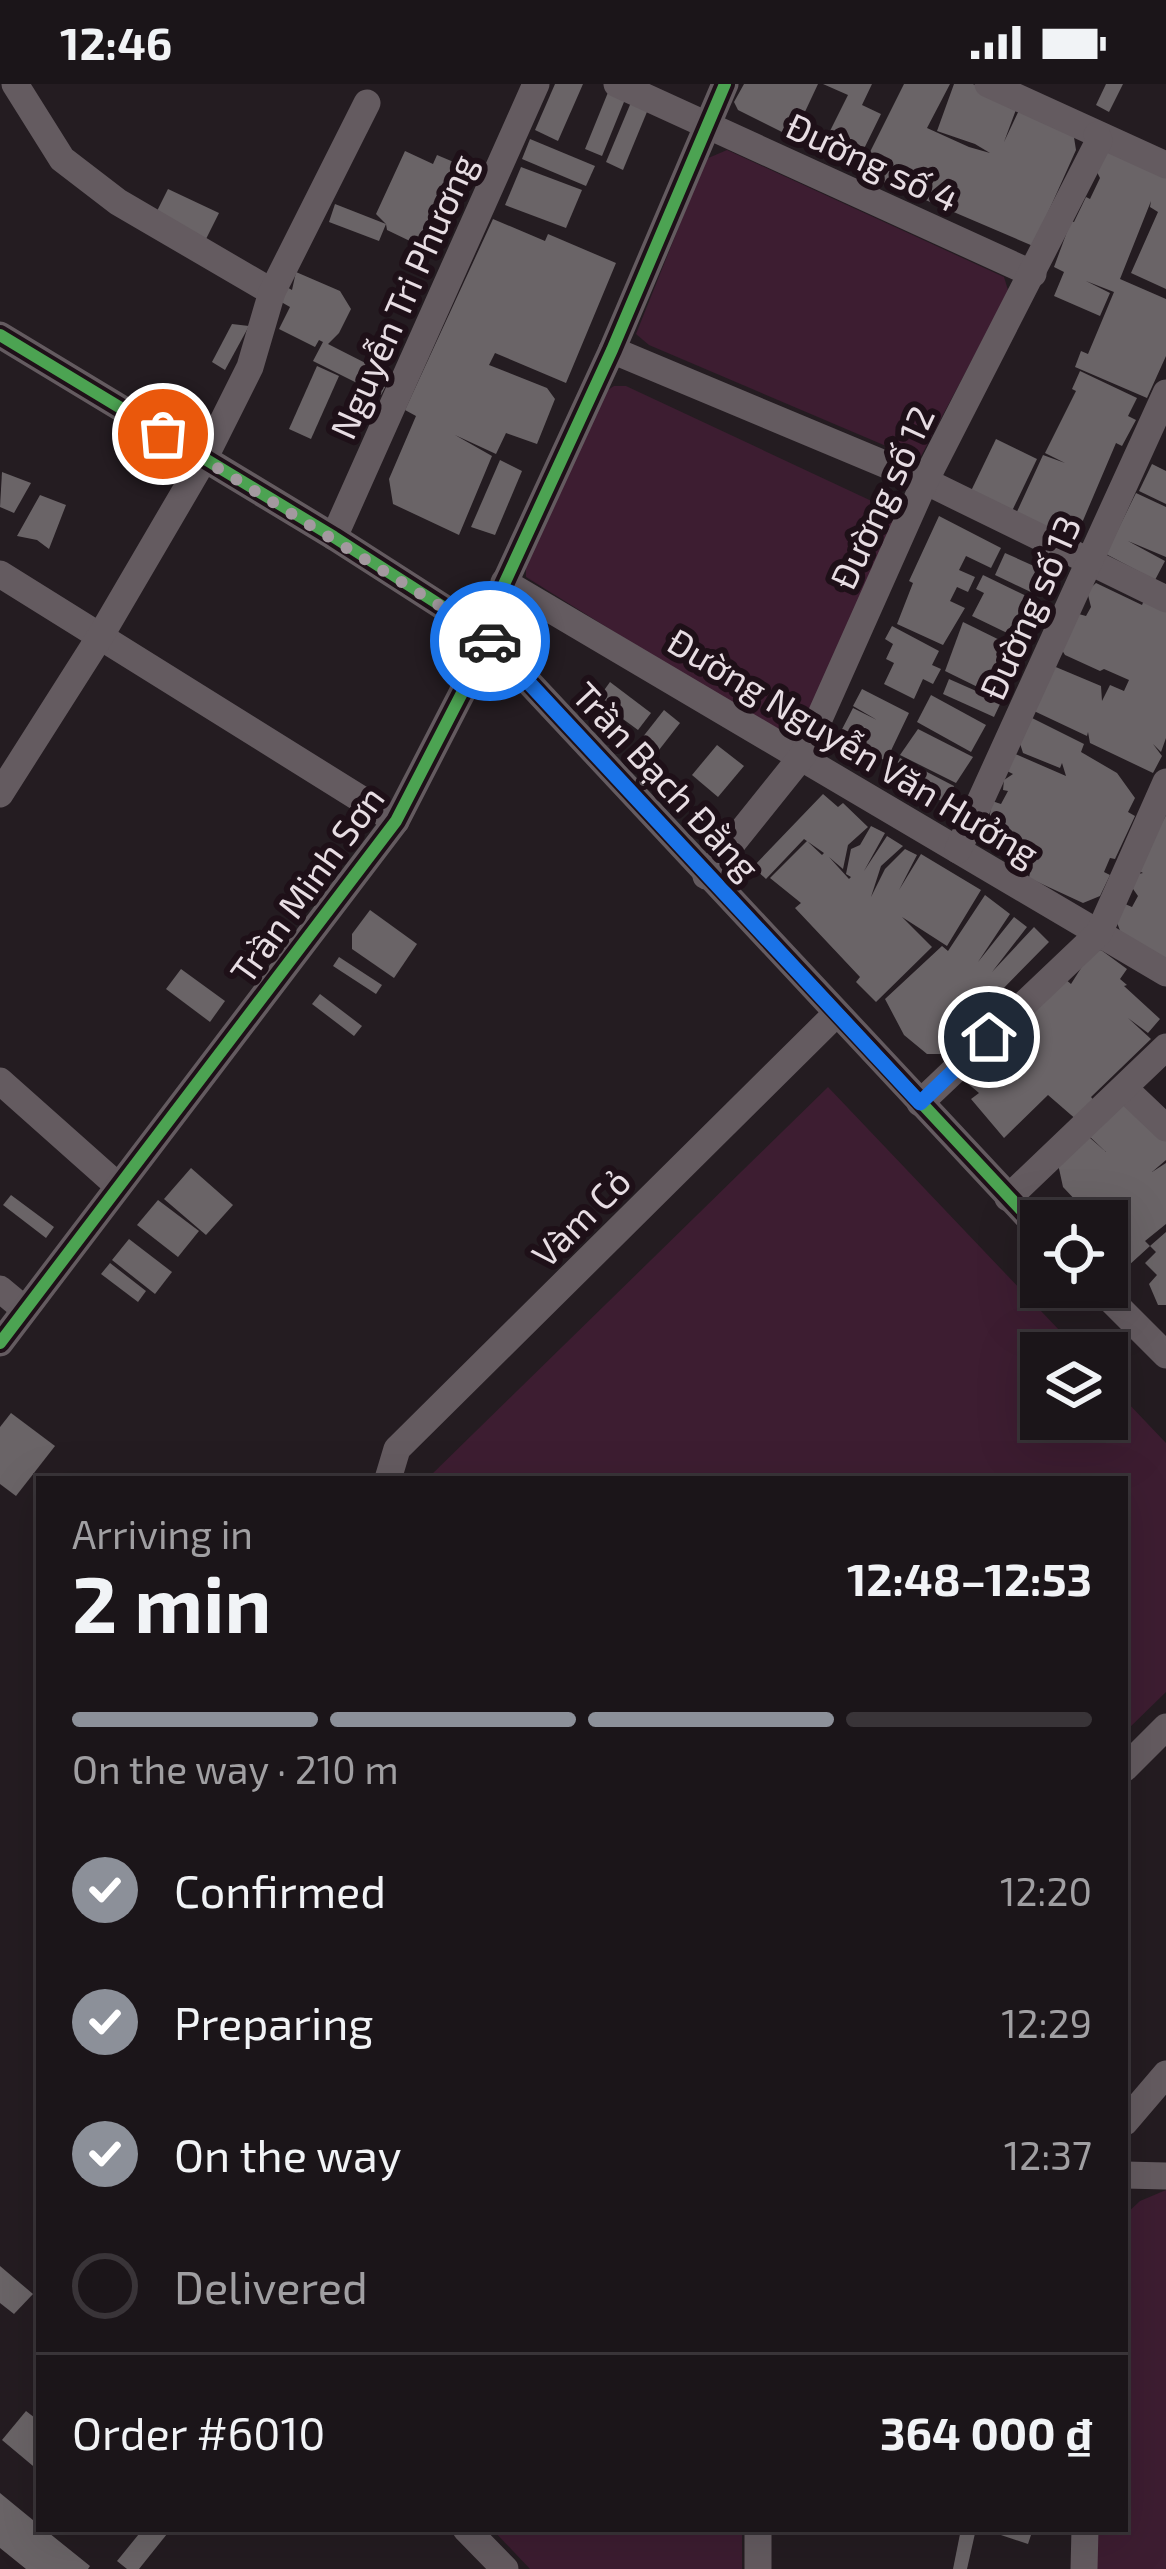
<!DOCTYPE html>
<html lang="en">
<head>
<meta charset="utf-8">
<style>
  :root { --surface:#1b1519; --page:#282226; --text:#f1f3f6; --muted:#a09fa2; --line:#393438; --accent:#8c9099 }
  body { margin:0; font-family:"Exo 2",sans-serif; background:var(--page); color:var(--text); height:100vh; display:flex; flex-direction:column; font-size:45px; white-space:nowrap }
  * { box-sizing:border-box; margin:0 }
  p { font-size:39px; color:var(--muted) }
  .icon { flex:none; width:66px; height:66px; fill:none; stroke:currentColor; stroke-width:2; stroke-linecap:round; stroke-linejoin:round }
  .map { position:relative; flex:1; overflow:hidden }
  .details { position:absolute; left:36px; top:1392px; width:1092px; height:1056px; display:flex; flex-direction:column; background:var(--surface); border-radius:0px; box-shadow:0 12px 48px #0002,0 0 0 3px var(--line) }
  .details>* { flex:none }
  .controls { position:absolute; left:1020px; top:1116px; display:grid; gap:24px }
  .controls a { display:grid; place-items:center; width:108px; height:108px; border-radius:0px; background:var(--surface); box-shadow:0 12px 48px #0002,0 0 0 3px var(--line); font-size:60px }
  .pin { position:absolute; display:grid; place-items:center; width:102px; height:102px; color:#fff; margin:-51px; border:6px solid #fff; border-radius:50%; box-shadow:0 3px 12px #0007 }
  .courier { position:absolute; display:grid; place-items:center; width:120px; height:120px; margin:-60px; border:9px solid #1a73e8; border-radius:50%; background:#fff; color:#222; box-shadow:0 3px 15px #0007 }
  .head em { font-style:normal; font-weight:700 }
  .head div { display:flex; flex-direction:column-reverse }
  .head { display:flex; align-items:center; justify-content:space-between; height:204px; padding:0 36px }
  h1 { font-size:78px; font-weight:700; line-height:90px }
  .bar { display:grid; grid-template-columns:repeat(4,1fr); gap:18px 12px; align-content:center; height:144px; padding:0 36px }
  .bar i { height:15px; border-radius:9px; background:var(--line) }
  .bar .selected { background:var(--accent) }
  .bar p { grid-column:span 4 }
  .line { display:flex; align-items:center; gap:30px; padding:0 36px; border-top:3px solid var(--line) }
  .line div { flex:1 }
  ol { padding:0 36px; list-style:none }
  li { display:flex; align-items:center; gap:36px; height:132px }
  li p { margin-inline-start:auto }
  li .icon { padding:12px; border-radius:50%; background:var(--accent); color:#fff; stroke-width:4 }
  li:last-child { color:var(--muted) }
  li i { width:66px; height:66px; border:6px solid var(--line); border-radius:50% }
  .status { display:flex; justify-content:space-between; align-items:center; height:84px; padding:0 60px; background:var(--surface); direction:ltr }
  .status svg { height:33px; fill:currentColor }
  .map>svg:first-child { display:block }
</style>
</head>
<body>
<div class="status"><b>12:46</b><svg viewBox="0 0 49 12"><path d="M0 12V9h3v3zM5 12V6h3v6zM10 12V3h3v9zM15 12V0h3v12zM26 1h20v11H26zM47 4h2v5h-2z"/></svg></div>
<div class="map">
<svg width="1166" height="2485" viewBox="0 0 1166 2485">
  <rect width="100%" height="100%" fill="#241c21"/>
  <g fill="#3d1d31">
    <polygon points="727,66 1004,193 1008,206 1005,214 919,376 649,261 636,250 706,75"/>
    <polygon points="614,302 626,302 893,427 893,442 805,646 793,659 526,493 526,482 603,309"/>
    <polygon points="828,1003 1081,1269 1041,1269 1041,1335 1107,1335 1107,1297 1166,1359 1166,1608 1125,1648 1125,1395 427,1395"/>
    <polygon points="1166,2106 1166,2485 1094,2485 1095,2445 1125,2445 1125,2131 1140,2117"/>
    <polygon points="492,2445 742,2445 742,2485 530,2485"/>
  </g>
  <g fill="#6a6467">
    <polygon points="555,0 583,0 558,57 535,46"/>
    <polygon points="744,0 818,0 803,32 798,30 788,51 738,26 734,18"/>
    <polygon points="823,0 872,0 862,21 881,30 858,77 824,59 848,11"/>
    <polygon points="904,0 950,0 927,44 969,63 990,69 975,60 937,47 954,0 973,0 1017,23 1004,58 1020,24 1073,47 1076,66 1033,162 860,88"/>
    <polygon points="1106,0 1123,0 1109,28 1096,21"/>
    <polygon points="611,1 628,8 602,72 585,65"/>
    <polygon points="632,16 649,23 623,86 606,78"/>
    <polygon points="530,55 595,82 586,102 522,75"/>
    <polygon points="405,67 433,80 437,71 475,87 439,171 387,146 386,140 379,157 329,138 335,120 386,140 376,130"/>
    <polygon points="1123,67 1166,89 1166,205 1131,189 1158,128 1150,123 1151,117 1120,195 1166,215 1166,272 1147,314 1075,283 1081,267 1088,270 1114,208 1086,197 1110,209 1100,232 1054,212 1064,188 1054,183 1071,137 1074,138 1086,113 1090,115 1100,94 1096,86 1103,69"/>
    <polygon points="521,83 582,106 566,144 505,121"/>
    <polygon points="168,105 219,129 206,155 155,131"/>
    <polygon points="493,135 545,157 548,150 616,179 566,299 495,269 489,281 547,304 555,315 537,360 506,349 496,370 455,351 492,372 459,451 393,420 389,395 416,332 405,326"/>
    <polygon points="296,188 340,207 351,225 339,249 328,260 391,292 381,311 313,277 323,258 319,256 315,263 279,245 290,223 276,215 283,201 292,206"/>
    <polygon points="232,240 249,242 225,286 212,278"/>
    <polygon points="317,282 339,292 311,355 289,345"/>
    <polygon points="1080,287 1137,314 1128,332 1136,336 1122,362 1116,359 1079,446 1063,452 1015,432 1043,371 1065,379 1045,369 1076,307 1072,305"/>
    <polygon points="996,355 1037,375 1012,427 971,407"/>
    <polygon points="500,376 522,387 495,451 471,443"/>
    <polygon points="1152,380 1166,387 1166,420 1139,407"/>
    <polygon points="2,388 31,399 14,429 0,423"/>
    <polygon points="1136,409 1166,423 1166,473 1128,457 1165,477 1155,496 1106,470"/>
    <polygon points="40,411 66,421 49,465 37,456 17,452"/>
    <polygon points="939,432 1001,464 991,484 966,472 959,486 975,493 968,508 957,503 950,517 965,524 943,561 897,540 913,499 909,497"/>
    <polygon points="1005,469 1045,487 1035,510 995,491"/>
    <polygon points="983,491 1045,521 1028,559 972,532 984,509 976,505"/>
    <polygon points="1096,499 1142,521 1145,514 1166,525 1166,654 1161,668 1153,660 1162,672 1153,689 1090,659 1088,648 1087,652 1034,627 1051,581 1101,602 1102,617 1110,601 1124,607 1129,596 1104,585 1100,587 1065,571 1062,566 1075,529 1086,532 1091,523 1087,507"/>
    <polygon points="963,538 1022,567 1000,614 945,587"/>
    <polygon points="892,542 939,567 932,581 941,585 933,600 923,595 914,615 884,600 894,579 886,575 893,560 885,555"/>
    <polygon points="949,595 1001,618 994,633 943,610"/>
    <polygon points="610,598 651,629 638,646 597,616"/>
    <polygon points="862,605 909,629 886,677 838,653 853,624 877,636 853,622"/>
    <polygon points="931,611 986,641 971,668 917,638"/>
    <polygon points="664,626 680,639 659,666 642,654"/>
    <polygon points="1024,630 1084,660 1081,668 1117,689 1135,714 1128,728 1135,732 1115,775 1110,774 1104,788 1110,791 1100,812 1083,819 1029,794 1031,783 989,761 985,734 989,736 992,717 1001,720 1008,707 1003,706 1004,696 1013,690 1005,686 1013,669 1066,692 1062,679 1060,684 1023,669 1016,647"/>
    <polygon points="918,645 973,673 956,699 900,671"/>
    <polygon points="717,661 744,682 718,713 692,691"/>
    <polygon points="900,674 954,702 945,719 891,690"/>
    <polygon points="823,710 838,723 843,719 868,743 848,761 843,785 829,773 849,795 851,793 846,790 851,765 860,761 871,742 885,749 864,787 887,752 903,762 881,782 871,813 885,785 905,765 917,771 899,806 921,770 981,806 947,862 902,833 932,863 876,918 856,898 860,893 795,824 801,819 770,794 807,757 822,771 824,769 804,755 766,795 753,783"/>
    <polygon points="1166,731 1166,875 1122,852 1116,836 1125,820 1132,823 1138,812 1131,802 1134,791 1143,789 1137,786"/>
    <polygon points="985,811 1010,830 978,878 1014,833 1027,843 992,888 1034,843 1049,858 996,912 988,904 994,914 947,970 927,970 904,951 885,915 942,862 948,867"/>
    <polygon points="370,826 417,860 394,894 352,865 352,850"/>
    <polygon points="1101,866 1127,885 1120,895 1127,901 1124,902 1160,935 1148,949 1128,934 1151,955 1091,1013 1096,1019 1078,1037 1048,1011 1004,1054 971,1015 979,1009 959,992 962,959 1065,895 1071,900 1090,870"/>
    <polygon points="339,873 382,901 376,910 333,882"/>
    <polygon points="181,885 225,917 210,938 166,905"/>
    <polygon points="320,910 362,942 354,952 312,920"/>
    <polygon points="1124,1016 1166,1050 1166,1076 1152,1088 1166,1079 1166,1140 1145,1157 1150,1162 1166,1148 1166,1221 1158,1221 1149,1200 1157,1191 1145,1179 1156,1168 1150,1162 1128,1182 1107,1159 1107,1137 1085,1137 1073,1125 1079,1120 1063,1103 1058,1080 1089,1053 1106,1068 1088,1051"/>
    <polygon points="191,1084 233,1121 206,1151 164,1115"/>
    <polygon points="11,1111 54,1143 46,1154 3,1121"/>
    <polygon points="158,1116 199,1147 178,1173 137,1141"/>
    <polygon points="129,1155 172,1188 155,1210 112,1176"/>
    <polygon points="110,1179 146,1207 138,1218 101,1190"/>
    <polygon points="11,1329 55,1362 16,1412 0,1400 0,1343"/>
    <polygon points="0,2182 33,2210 14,2230 0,2219"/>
    <polygon points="26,2327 39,2337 39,2387 2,2356"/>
    <polygon points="0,2409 39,2441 39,2445 44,2445 90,2482 88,2485 26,2485 0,2464"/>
    <polygon points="143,2445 171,2445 139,2485 127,2485 117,2477"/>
    <polygon points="961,2445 976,2445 967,2485 953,2485"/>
    <polygon points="983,2445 1033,2445 1028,2460"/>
  </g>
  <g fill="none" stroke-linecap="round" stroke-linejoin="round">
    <g stroke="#645b60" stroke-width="27">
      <polyline points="15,0 62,75 118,118 272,208"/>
      <polyline points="617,0 1033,190"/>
      <polyline points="988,0 1166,81"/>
      <polyline points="0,251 334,453 482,548 1041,1147"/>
      <polyline points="612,266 925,397 1166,515"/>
      <polyline points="334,453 536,0"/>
      <polyline points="0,490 396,737"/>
      <polyline points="504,498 1166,889"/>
      <polyline points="0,710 101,551 204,375 250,283 272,208 367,19"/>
      <polyline points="958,766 1166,309"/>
      <polyline points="706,792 803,671 925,397 1099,57 1097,51"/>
      <polyline points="0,997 118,1102"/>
      <polyline points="1124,1004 1166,1044"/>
      <polyline points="920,1019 1099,849 1166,698"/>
      <polyline points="1008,1114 1166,963"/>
      <polyline points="1098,1203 1166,1271"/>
      <polyline points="0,1205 24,1225"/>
      <polyline points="0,1259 396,737 462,609 482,548 612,266 725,0"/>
      <polyline points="388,1395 397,1365 836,930"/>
      <polyline points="1125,1684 1166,1643"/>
      <polyline points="1125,2038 1166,1990"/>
      <polyline points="1125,2091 1166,2092"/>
      <polyline points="466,2445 505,2485"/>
      <polyline points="758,2445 758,2485"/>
      <polyline points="1084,2485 1085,2445"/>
    </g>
    <g stroke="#1e1018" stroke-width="20">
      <g id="cycleway">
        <polyline points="0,251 334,453 482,548 1041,1147"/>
        <polyline points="0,1259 396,737 462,609 482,548 612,266 725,0"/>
      </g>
    </g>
    <use href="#cycleway" stroke="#4ca352" stroke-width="12"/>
  </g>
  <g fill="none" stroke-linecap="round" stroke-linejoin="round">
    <polyline stroke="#a3999f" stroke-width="12" stroke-dasharray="0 21.6" points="163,350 482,548 490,557"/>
    <polyline stroke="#1a73e8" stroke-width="15" points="490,557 920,1019 989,953"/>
  </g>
  <g text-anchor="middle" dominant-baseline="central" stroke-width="12" stroke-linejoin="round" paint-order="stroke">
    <g font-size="36" fill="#e7dde3" stroke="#1e1018">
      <text transform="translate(873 77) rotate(25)">Đường số 4</text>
      <text transform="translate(402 212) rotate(-66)">Nguyễn Tri Phương</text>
      <text transform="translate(881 413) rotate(-65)">Đường số 12</text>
      <text transform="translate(1029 523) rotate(-66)">Đường số 13</text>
      <text transform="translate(854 662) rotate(31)">Đường Nguyễn Văn Hưởng</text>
      <text transform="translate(667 696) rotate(47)">Trần Bạch Đằng</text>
      <text transform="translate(306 800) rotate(-54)">Trần Minh Sơn</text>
      <text transform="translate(580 1133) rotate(-45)">Vàm Cỏ</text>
    </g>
  </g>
</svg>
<div class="controls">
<a><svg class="icon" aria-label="locate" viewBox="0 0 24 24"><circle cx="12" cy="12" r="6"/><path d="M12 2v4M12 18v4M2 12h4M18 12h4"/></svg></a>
<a><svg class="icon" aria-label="layers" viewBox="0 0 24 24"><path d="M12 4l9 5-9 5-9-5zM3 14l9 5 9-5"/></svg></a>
</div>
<div class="pin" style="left:163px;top:350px;background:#ea580c"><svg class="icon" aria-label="bag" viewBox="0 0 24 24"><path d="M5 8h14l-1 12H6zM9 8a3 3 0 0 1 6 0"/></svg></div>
<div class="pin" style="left:989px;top:953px;background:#1f2937"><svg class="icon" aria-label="home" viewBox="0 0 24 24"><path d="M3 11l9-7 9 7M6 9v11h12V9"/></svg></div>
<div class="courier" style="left:490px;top:557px"><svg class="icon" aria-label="car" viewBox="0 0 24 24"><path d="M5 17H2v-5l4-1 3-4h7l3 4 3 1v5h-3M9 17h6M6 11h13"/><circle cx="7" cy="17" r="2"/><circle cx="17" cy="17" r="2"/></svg></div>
<section class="details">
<div class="head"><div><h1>2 min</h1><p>Arriving in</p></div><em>12:48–12:53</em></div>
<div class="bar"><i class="selected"></i><i class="selected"></i><i class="selected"></i><i></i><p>On the way · 210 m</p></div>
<ol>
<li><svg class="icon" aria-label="check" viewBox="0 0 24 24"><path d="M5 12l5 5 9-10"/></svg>Confirmed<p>12:20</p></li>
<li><svg class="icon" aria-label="check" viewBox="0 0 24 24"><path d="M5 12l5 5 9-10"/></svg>Preparing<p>12:29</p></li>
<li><svg class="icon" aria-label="check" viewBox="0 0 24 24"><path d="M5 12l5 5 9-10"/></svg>On the way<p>12:37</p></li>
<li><i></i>Delivered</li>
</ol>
<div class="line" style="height:156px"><div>Order #6010</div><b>364 000 ₫</b></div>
</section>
</div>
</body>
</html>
